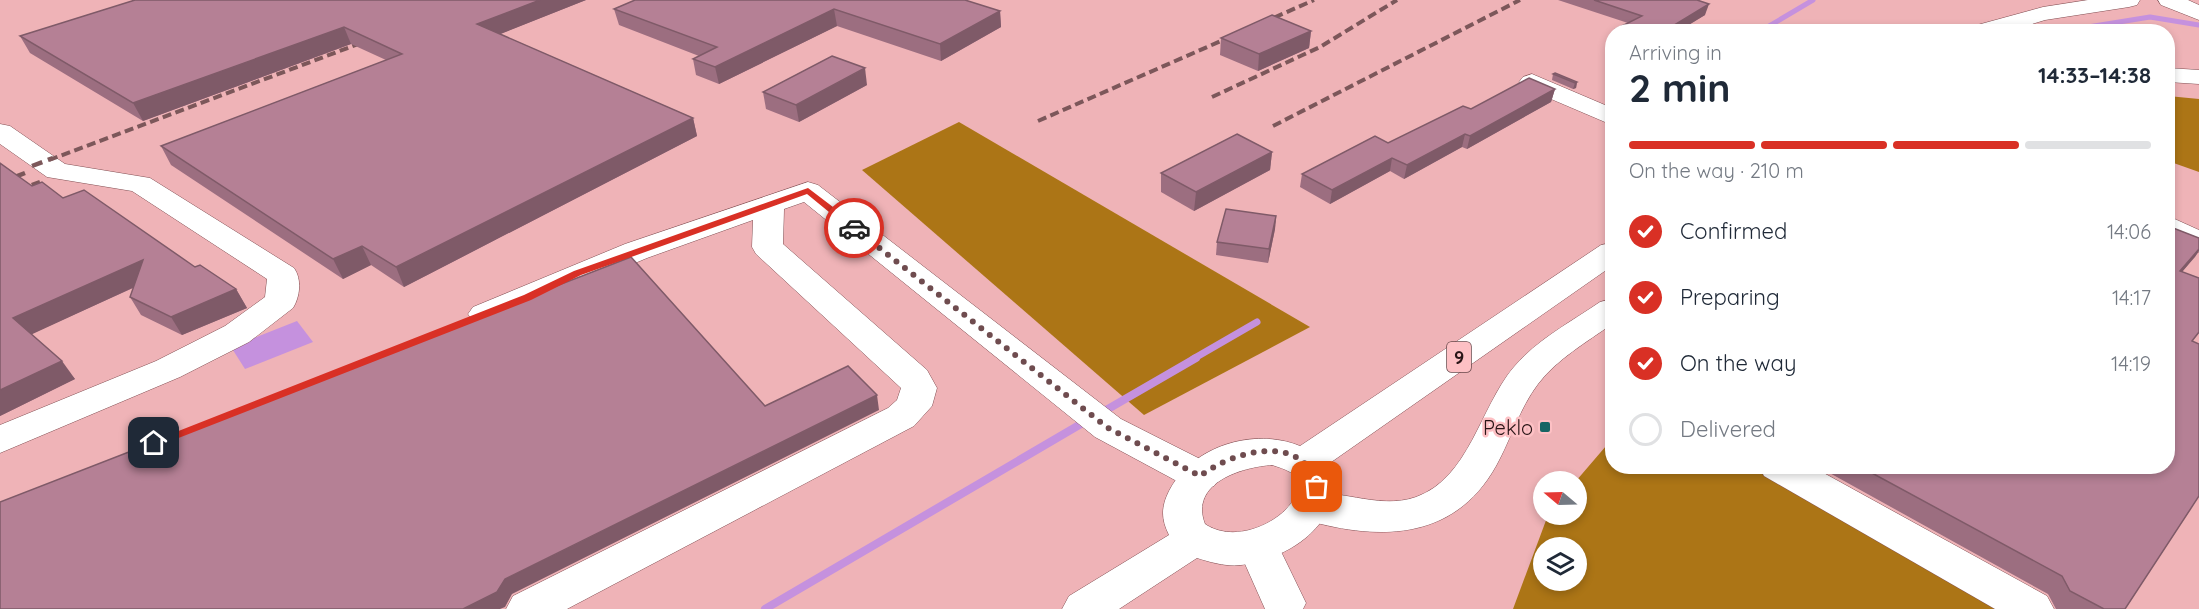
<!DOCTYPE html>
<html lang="en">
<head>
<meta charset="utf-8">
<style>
  :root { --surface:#fff; --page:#f2f2f3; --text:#1f2937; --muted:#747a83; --line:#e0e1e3; --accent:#d93025 }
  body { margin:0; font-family:Quicksand,sans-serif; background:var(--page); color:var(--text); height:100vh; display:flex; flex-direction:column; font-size:22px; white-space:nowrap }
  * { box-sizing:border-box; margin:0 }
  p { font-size:20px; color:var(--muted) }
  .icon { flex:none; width:33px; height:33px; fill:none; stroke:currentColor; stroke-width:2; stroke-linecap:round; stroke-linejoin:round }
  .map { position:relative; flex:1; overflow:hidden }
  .side { position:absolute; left:1605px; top:24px; width:570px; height:450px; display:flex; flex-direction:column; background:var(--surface); border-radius:24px; box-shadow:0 3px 9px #0003 }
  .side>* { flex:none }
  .needle { width:39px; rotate:289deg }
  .controls { position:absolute; left:1533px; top:471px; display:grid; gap:12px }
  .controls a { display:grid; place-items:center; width:54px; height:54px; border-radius:50%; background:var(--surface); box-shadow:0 3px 9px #0003; font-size:30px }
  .pin { position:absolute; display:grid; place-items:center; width:51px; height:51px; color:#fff; margin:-26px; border-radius:12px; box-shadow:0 3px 9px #0006 }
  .courier { position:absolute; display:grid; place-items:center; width:60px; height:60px; margin:-30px; border:4px solid #d93025; border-radius:50%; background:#fff; color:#222; box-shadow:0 2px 8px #0007 }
  .head em { font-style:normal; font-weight:700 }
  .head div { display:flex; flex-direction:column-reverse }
  .head { display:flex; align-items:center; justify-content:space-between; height:102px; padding:0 24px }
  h1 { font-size:39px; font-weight:700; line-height:45px }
  .bar { display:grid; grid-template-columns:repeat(4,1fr); gap:9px 6px; align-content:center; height:72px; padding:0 24px }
  .bar i { height:8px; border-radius:4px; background:var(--line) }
  .bar .selected { background:var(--accent) }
  .bar p { grid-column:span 4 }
  ol { padding:0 24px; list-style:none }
  li { display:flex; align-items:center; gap:18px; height:66px }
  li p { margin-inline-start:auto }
  li .icon { padding:6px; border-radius:50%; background:var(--accent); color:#fff; stroke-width:4 }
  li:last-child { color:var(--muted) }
  li i { width:33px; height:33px; border:3px solid var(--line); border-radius:50% }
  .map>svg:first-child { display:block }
</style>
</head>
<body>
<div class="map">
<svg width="2199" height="609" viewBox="0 0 2199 609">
  <rect width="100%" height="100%" fill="#efb3b7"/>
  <g fill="#ac7516" fill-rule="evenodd">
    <polygon points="2168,96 2199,99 2199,172 2168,161"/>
    <polygon points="959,122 1310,327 1144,415 862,170"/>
    <path d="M 1612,439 L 1612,466 L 1769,467 L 2022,609 L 1513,609 L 1548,515 L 1576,514 L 1576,481 ZM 1544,548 L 1576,548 L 1576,580 L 1544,580 Z"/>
  </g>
  <polygon fill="#c591de" points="297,321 313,342 245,369 231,347"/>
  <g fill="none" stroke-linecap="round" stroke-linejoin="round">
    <g stroke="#c591de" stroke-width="5">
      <polyline points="1759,32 1813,0"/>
      <polyline points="2057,32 2150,17 2199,25"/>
    </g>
    <polyline stroke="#c591de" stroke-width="7" points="1193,359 1257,322"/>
    <g stroke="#c591de" stroke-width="8">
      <polyline points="1101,413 1196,358"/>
      <polyline points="765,609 1086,421"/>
    </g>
    <g stroke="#824f53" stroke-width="1">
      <g id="minor">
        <polygon points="2158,0 2188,0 2199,5 2199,20 2161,5"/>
        <polygon points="2168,68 2199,70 2199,84 2168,82"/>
        <polygon points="1532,74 1612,108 1612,125 1523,87 1519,82 1523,77"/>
        <path d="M 0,124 L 10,126 L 65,164 L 150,178 L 294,268 C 302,279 300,297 293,308 L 249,342 L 180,377 L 0,453 L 0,425 L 156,361 L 225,326 L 265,297 L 267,279 L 132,191 L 47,177 L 0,144 Z"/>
        <polygon points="808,182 818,185 1121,419 1214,466 1220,476 1214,486 1200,490 1186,486 1095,437 804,202 784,209 783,244 927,370 937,388 932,406 914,426 567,609 506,609 513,596 888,408 897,400 901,388 756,254 752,247 753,220 647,258 497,321 485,324 473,321 468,314 473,307 625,244"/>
        <polygon points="2168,216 2199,230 2199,252 2188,250 2168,237"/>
        <path d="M 1612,299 L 1612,324 C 1587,342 1557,359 1538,384 C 1519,409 1511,439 1496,466 C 1453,543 1375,541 1299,518 L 1293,507 L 1299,496 C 1335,485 1377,511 1416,497 C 1469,478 1480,408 1513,368 C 1536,340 1571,322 1600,302 Z"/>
        <polygon points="1759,466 1811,466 2047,596 2054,609 1995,609 1764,476"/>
        <polygon points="1258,530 1273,535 1306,603 1303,609 1265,609 1237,546 1243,535"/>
      </g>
    </g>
    <g stroke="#824f53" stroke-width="1">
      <g id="major">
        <polygon points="2088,0 2140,0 2137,5 2129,7 2045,20 2006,32 1967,32 1970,27 2043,7"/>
        <path d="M 1612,243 L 1612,266 L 1327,465 C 1338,479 1338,492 1330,507 C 1314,540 1282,557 1247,564 C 1230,568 1213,563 1197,558 L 1119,609 L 1062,609 L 1069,596 L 1169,535 C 1161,519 1161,507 1169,491 C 1192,446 1254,427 1300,446 L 1601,245 ZM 1272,465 C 1278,467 1285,469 1290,472 C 1321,497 1248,553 1205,524 C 1189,483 1242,467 1272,465 Z"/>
      </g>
    </g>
    <use href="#minor" fill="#fff" fill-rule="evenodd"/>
    <use href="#major" fill="#fff" fill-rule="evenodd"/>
    <g stroke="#7c575a" stroke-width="4" stroke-dasharray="9 4.5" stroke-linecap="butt">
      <polyline points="1262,23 1314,0"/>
      <polyline points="1212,97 1320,47 1397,0"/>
      <polyline points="1038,121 1237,34"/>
      <polyline points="1273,126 1520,0"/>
      <polyline points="49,160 369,40"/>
    </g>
    <g stroke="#7c575a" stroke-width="4.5" stroke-dasharray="11 6" stroke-linecap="butt">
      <polyline points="32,166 53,158"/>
      <polyline points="0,183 25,173"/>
      <polyline points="0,197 40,182"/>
    </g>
  </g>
  <g fill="#9c6e80">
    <polygon points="135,0 586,0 500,34 693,118 697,136 404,287 371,265 343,279 171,165 161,146 386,60 351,44 143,121 30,53 20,36"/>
    <polygon points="635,0 1000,11 1001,27 941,61 837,26 719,84 696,75 693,59 699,56 619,25 614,9"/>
    <polygon points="1558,0 1697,0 1705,15 1677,32 1615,32 1616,29 1628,23"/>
    <polygon points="1311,31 1309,48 1258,71 1220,55 1221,38"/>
    <polygon points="1553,74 1577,82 1576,88 1573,89 1552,80"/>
    <polygon points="867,85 799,122 766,109 763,92"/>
    <polygon points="1555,89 1551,102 1467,149 1462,147 1404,179 1390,171 1330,204 1300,187 1302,174 1388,143 1471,109"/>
    <polygon points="1272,152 1270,170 1194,211 1161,192 1161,173"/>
    <polygon points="0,163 32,186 63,198 236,289 247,308 182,335 141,315 130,297 133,288 31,334 75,379 0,416"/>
    <polygon points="1276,216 1275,229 1268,263 1216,255 1217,242"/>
    <polygon points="2168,226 2199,238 2199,251 2182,272 2199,278 2199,333 2192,341 2199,344 2199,496 2125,609 2056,609 2048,594 1817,466 2168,466"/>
  </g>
  <g fill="#7f5a68">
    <polygon points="540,0 586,0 483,41 477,24"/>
    <polygon points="1709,4 1705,15 1677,32 1663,32"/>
    <polygon points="834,9 837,26 719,84 715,67"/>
    <polygon points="1000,11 1001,27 941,61 940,44"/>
    <polygon points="344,27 351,44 143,121 133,103"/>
    <polygon points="1311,31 1309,48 1258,71 1259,54"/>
    <polygon points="865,68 867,85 799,122 796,105"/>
    <polygon points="1577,82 1576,88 1573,89 1575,83"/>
    <polygon points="1555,89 1551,102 1467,149 1470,136"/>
    <polygon points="693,118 697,136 404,287 396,267"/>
    <polygon points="1465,134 1462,147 1404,179 1407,165"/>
    <polygon points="1272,152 1270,170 1194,211 1196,192"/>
    <polygon points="1392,158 1390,171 1330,204 1332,190"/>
    <polygon points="1276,216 1275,229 1268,263 1269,249"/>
    <polygon points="362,246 371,265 343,279 333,259"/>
    <polygon points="2199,249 2199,251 2195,257 2168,288 2180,271"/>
    <polygon points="143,260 154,278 26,337 13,318"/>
    <polygon points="236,289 247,308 182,335 171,317"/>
    <polygon points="62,361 75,379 0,416 0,390"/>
    <polygon points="877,395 879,410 512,594 505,607 500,609 463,609 505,579"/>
  </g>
  <g fill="#b58095" stroke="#7f5a68" stroke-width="1.5">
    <polygon points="135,0 540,0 477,24 693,118 396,267 362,246 333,259 161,146 402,54 344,27 133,103 20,36"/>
    <polygon points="635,0 965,0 1000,11 940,44 834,9 715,67 693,59 717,47 614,9"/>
    <polygon points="1594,0 1697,0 1709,4 1663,32 1623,32 1616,29 1642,16"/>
    <polygon points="1272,15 1311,31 1259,54 1221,38"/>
    <polygon points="832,56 865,68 796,105 763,92"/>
    <polygon points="1555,73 1577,82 1575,83 1553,74"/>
    <polygon points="1529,78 1555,89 1470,136 1465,134 1407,165 1392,158 1332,190 1302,174 1375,136 1388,143 1463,106 1471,109"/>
    <polygon points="1237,134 1272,152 1196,192 1161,173"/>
    <polygon points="0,163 32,186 42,182 63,198 84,190 195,267 200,265 236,289 171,317 130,297 143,260 13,318 62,361 0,390"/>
    <polygon points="1226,209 1276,216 1269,249 1217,242"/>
    <polygon points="2168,226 2199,238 2199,249 2180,271 2199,278 2199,332 2192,341 2199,344 2199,496 2125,609 2104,609 2070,591 2062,576 1859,466 2168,466"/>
    <polygon points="631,257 765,406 848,366 877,395 505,579 497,592 463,609 0,609 0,502"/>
  </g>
  <polygon fill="#d93025" points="808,188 858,226 858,230 851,230 807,194 581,275 531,300 158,446 150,446 148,443 524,295 574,271"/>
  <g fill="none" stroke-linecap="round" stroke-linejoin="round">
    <path stroke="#6f4c4f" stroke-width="6" stroke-dasharray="0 10.8" d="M 854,228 L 1108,428 L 1200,476 C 1233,451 1304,431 1317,487"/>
  </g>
  <rect fill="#166564" stroke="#fdc0c4" stroke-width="2" x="1539" y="421" width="12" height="12" rx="3"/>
  <g text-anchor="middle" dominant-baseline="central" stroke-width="5" stroke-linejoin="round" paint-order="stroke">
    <rect fill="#fdc0c4" stroke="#69484b" stroke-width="1.5" x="1447" y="342" width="24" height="30" rx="4.5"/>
    <g font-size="18" font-weight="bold" fill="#2a1517">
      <text x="1459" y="357">9</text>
    </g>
    <g font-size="20" fill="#2a1517" stroke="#fdc0c4" text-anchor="end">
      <text x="1533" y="427">Peklo</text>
    </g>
  </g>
</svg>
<div class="controls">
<a><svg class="needle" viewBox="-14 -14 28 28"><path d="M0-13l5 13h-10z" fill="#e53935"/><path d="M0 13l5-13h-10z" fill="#747a83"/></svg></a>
<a><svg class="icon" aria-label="layers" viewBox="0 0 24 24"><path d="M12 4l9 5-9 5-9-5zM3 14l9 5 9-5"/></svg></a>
</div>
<div class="pin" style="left:1317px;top:487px;background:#ea580c"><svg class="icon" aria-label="bag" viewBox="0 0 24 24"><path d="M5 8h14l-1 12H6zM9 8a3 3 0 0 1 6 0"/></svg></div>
<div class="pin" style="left:154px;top:443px;background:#1f2937"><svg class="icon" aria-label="home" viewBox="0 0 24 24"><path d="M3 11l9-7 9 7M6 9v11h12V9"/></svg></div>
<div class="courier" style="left:854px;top:228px"><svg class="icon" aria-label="car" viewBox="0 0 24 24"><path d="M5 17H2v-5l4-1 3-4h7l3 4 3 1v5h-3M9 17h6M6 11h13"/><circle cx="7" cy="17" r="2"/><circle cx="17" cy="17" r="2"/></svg></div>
<section class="side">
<div class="head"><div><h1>2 min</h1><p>Arriving in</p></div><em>14:33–14:38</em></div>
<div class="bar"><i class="selected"></i><i class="selected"></i><i class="selected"></i><i></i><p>On the way · 210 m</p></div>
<ol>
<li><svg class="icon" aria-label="check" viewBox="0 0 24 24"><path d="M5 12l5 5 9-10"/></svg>Confirmed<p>14:06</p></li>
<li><svg class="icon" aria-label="check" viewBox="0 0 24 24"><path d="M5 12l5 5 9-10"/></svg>Preparing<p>14:17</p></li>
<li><svg class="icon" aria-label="check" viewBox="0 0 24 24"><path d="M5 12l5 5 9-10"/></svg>On the way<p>14:19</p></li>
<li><i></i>Delivered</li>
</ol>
</section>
</div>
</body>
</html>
